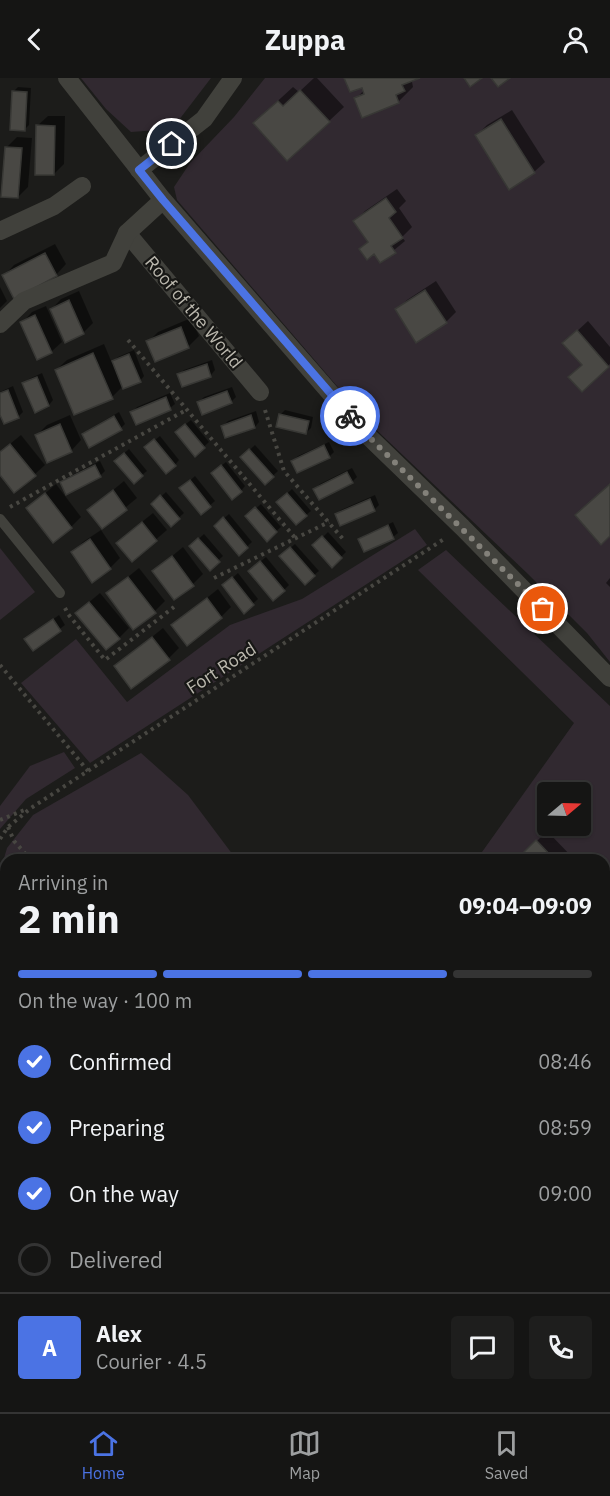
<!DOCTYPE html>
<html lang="en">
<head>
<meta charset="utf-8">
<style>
  :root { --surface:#151514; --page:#1e1e1d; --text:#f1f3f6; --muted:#9d9fa0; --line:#343434; --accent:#4b73e4 }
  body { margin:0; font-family:"IBM Plex Sans",sans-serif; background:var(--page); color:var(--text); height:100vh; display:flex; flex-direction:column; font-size:22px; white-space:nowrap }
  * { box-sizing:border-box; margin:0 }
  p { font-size:20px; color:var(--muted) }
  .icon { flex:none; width:33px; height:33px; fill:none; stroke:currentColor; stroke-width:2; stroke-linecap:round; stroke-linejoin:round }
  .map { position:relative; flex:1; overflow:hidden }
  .drawer { position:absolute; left:0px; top:776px; width:610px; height:560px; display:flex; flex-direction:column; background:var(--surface); border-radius:18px 18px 0 0; box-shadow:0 2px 4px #0004,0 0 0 2px var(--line) }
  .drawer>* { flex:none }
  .needle { width:39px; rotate:71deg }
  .controls { position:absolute; left:537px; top:704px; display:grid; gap:12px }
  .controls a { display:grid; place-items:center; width:54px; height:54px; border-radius:6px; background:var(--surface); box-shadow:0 2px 4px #0004,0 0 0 2px var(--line); font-size:30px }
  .pin { position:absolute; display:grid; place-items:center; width:51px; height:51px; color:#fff; margin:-26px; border:3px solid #fff; border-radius:50%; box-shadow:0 2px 6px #0007 }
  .courier { position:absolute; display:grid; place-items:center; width:60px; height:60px; margin:-30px; border:4px solid #4b73e4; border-radius:50%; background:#fff; color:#222; box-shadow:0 2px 8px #0007 }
  .head em { font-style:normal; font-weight:700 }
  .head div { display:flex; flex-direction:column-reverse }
  .head { display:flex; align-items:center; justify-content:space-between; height:102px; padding:0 18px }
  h1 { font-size:39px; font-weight:700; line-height:45px }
  .bar { display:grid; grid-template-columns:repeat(4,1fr); gap:9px 6px; align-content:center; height:72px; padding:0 18px }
  .bar i { height:8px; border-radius:4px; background:var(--line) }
  .bar .current { background:var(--accent) }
  .bar p { grid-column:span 4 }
  .line { display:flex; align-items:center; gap:15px; padding:0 18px; border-top:2px solid var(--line) }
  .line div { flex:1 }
  .round { display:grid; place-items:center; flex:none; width:63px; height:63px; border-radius:6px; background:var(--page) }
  ol { padding:0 18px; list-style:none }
  li { display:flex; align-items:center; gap:18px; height:66px }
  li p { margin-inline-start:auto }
  li .icon { padding:6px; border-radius:50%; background:var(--accent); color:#fff; stroke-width:4 }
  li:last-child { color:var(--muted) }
  li i { width:33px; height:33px; border:3px solid var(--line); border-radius:50% }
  header { display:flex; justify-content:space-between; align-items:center; height:78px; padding:0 18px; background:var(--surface); font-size:27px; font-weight:700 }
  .tabs { display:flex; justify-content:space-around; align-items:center; height:84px; border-top:2px solid var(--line); background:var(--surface); font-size:16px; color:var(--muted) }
  .tabs a { display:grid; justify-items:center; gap:3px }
  .tabs .current { color:var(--accent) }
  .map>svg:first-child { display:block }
</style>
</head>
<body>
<header><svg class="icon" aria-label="back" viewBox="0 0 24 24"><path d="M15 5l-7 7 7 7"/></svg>Zuppa<svg class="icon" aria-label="person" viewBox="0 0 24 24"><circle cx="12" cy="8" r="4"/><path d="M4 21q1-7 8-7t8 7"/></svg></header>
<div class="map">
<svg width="610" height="1334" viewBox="0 0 610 1334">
  <rect width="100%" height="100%" fill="#1c1c1a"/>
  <g fill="#312930" fill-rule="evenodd">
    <polygon points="81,0 211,0 172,51 131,54 106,31"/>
    <polygon points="265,0 610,0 610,584 587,555 528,496 367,343 177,122 174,109 190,85 234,39"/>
    <polygon points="415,451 427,467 90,685 21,605 76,561 127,624 230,547 302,521"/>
    <polygon points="0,470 35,514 0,542"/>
    <path d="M 446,472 L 610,628 L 610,970 L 605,974 L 604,782 L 477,781 L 574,645 L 418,492 ZM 548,714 L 580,714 L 580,747 L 548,747 Z"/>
    <polygon points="64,674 75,690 26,721 0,751 0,728 30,688"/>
    <polygon points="141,675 188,717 236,781 6,782 6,1054 0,1044 0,794 7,770 33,737"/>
    <polygon points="610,1021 610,1334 173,1334 170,1329 604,1329 604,1022"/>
    <polygon points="0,1072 6,1083 6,1329 140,1329 143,1334 0,1334"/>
  </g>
  <g fill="#0007">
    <polygon points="314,0 317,0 344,29 329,43 270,30 293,9 299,14"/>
    <polygon points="346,0 416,0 412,4 413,9 398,24 356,21 364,12 363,8"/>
    <polygon points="18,9 31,10 29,47 25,51 13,14"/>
    <polygon points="512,32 545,84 534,94 477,57 487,47"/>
    <polygon points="48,38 65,38 64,86 54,96 37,48"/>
    <polygon points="17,59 32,60 28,109 18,119 7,69"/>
    <polygon points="397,111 406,123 399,130 412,149 402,159 405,163 381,183 374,174 361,171 369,163 355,144 365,133"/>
    <polygon points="55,166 66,186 56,197 4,198 14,187"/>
    <polygon points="436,203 456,234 446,244 397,232 407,222"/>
    <polygon points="0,209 7,223 0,230"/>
    <polygon points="79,213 93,245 83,255 51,232 61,221"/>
    <polygon points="46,228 62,264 51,274 22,245 32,234"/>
    <polygon points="191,240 199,258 189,268 156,282 148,264 158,254"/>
    <polygon points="588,243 610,269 610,286 582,312 583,286 575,255"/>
    <polygon points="104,266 112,285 118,279 134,272 144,298 140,303 123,308 112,319 56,292 67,282"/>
    <polygon points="212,282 215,292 211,297 183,307 179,297 184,292"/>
    <polygon points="42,295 53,322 49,327 24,306 29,301"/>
    <polygon points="13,308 23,334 18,339 0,333 0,314"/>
    <polygon points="232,309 236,319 231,324 199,324 204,319"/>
    <polygon points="170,315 175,326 170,330 132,334 137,329"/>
    <polygon points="285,332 313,339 311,350 306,355 280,337"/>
    <polygon points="256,333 259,344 255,349 226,358 223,348 228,343"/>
    <polygon points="119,334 125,346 121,350 83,357 88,352"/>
    <polygon points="70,337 81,362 71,373 37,357 47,347"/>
    <polygon points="191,342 209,364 195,377 182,349"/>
    <polygon points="21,357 45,387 34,397 0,395 0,374"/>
    <polygon points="160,358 179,382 175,387 151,365"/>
    <polygon points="329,364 334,374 329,379 293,383 298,378"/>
    <polygon points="255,367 278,393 265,405 242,379"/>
    <polygon points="129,371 147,393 142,397 121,378"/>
    <polygon points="100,383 105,393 100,398 62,405 66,400"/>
    <polygon points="226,384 245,408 241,413 217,391"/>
    <polygon points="352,390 357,399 352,404 315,411 320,406"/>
    <polygon points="195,398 215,423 201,435 186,406"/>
    <polygon points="124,403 137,420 102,449 89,432"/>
    <polygon points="56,406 81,439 71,449 28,430"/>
    <polygon points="292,411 311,433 306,437 278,424"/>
    <polygon points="166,414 184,435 171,447 153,426"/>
    <polygon points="375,417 379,427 374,432 336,436 341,432"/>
    <polygon points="261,426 281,449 267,461 247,438"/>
    <polygon points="153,435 167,452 132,482 128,455"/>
    <polygon points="229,436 252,464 239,476 221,443"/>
    <polygon points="393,444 398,455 393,459 360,462 365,457"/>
    <polygon points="101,452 120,480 110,490 73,474 83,464"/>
    <polygon points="328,454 346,474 332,488 314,468"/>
    <polygon points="204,456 223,478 210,490 191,468"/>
    <polygon points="295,466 319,493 314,497 281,478"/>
    <polygon points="183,469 203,496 193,506 154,493"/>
    <polygon points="266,479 289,507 284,512 255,488"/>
    <polygon points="139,490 165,523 155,533 108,515"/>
    <polygon points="238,495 258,521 244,534 229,503"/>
    <polygon points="610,500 610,509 606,505"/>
    <polygon points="218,511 231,529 221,539 173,547"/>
    <polygon points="100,515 129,550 119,560 88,525"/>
    <polygon points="59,537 65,547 33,571 31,557"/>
    <polygon points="163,550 179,570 169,580 116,588"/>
    <polygon points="547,753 575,782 518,782"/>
    <polygon points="2,905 6,907 6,948 0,954"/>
    <polygon points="0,1219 6,1232 6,1242 0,1248"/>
    <polygon points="6,1310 6,1329 36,1329 31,1334 0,1334 0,1312"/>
  </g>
  <g fill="#494844" stroke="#383835" stroke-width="1.5">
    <polygon points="344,0 420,0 402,7 405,13 396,17 399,25 362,40 354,20 364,16 362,10 350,14"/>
    <polygon points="464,0 482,0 470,9"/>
    <polygon points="491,0 510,0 498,9"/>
    <polygon points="300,12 330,44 287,83 253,45 278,23 283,28"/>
    <polygon points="12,13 27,14 25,53 10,52"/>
    <polygon points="501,41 535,95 509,112 475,57"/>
    <polygon points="36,47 55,48 54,97 35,97"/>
    <polygon points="5,69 22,70 18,120 1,119"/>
    <polygon points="386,120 396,134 389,140 403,160 391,168 396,175 380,185 374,176 367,182 359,171 368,164 353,143"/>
    <polygon points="45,175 57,198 14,221 2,197"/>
    <polygon points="425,212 447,245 416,265 395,231"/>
    <polygon points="69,222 84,256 65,265 50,231"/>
    <polygon points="35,237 52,275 37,282 20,244"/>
    <polygon points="181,249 189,270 155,284 146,263"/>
    <polygon points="577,252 609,289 582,314 568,299 582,287 562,265"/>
    <polygon points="93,275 113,321 74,337 55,292"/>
    <polygon points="129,276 141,304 123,311 112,283"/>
    <polygon points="207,286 211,299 182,309 177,296"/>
    <polygon points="37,299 49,328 35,335 22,305"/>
    <polygon points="8,312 19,340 4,346 0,337 0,315"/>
    <polygon points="227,313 232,325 202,337 197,324"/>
    <polygon points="166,319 171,332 136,347 130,334"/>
    <polygon points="279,336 309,343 306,356 276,349"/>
    <polygon points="251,337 255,350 225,360 221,348"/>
    <polygon points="114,338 122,352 89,370 82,356"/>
    <polygon points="60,346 72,374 47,385 35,357"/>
    <polygon points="185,346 205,370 195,379 175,354"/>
    <polygon points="154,361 176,388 166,396 144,369"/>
    <polygon points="10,366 36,398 14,415 0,397 0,374"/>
    <polygon points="324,367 330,380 297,395 291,383"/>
    <polygon points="249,371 274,399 265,407 240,379"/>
    <polygon points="124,375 143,398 134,406 114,383"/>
    <polygon points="95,387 101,399 66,417 60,404"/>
    <polygon points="221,387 242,414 232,422 211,395"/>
    <polygon points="347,394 353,405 319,422 313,411"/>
    <polygon points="190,402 211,429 201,437 179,410"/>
    <polygon points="610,406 610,458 601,467 575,437"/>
    <polygon points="113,412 127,432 102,451 87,432"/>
    <polygon points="45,415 72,450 53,465 26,430"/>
    <polygon points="287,415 307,438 296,447 276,424"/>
    <polygon points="160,417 180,441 171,449 151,426"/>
    <polygon points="370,421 375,433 340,448 335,436"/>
    <polygon points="255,429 277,454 267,464 245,438"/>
    <polygon points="223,439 248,470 239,478 214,448"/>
    <polygon points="142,444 157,463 132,484 116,465"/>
    <polygon points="388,447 394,461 364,474 358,461"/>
    <polygon points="322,458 342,480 332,490 312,467"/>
    <polygon points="198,460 220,484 210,493 189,468"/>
    <polygon points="90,461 111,491 92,505 71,474"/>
    <polygon points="290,469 315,498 305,507 279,478"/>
    <polygon points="172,478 194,508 174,522 152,493"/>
    <polygon points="260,483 285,513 273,523 248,493"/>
    <polygon points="128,499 156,535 133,552 106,515"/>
    <polygon points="232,499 254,527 244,536 222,507"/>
    <polygon points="207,520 222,540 187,568 171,547"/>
    <polygon points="89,524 120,561 106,572 75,535"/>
    <polygon points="53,541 61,553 33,573 24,561"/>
    <polygon points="152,559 170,582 131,611 114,588"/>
    <polygon points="536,762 555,782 516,782"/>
    <polygon points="610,798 610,851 604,845 604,803"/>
    <polygon points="0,918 6,920 6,931 0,950"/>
    <polygon points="6,1317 6,1329 24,1329 26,1334 0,1334 0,1319"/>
    <polygon points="269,1329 291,1329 287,1334 275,1334"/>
  </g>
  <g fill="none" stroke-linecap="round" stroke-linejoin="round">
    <g stroke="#484742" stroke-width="4" stroke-dasharray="3 4.5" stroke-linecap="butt">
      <polyline points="128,262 296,461"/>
      <polyline points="265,332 284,393 343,461"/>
      <polyline points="10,429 186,332"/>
      <polyline points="214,500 329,444"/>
      <polyline points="65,530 68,536 105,582 174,529"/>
      <polyline points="0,587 88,693"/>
      <polyline points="0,742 27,731"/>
      <polyline points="8,749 14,763 31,782"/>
      <polyline points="0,761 8,749 31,730 444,461"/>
      <polyline points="0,1059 6,1069"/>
      <polyline points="154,1329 157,1334"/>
    </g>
    <polyline stroke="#41413c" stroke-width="10" points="0,441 60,515"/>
    <g stroke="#41413c" stroke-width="18">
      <polyline points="67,0 163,122 365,355 462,449 610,600"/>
      <polyline points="139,92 204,41 233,0"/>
      <polyline points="0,153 54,128 82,108"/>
      <polyline points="127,155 260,314"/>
      <polyline points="0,246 24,223 113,185 127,155 163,122"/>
      <polyline points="604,1000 610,995"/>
    </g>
  </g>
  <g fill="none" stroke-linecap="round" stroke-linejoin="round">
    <polyline stroke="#83817a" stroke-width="6" stroke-dasharray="0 10.8" points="350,338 365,355 543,531"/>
    <polyline stroke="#4b73e4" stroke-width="8" points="172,66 139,92 163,122 350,338"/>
  </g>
  <g text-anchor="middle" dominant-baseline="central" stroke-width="4.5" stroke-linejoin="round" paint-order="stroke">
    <g font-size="18" fill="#bbb8ae" stroke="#171715">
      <text transform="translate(194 234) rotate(50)">Roof of the World</text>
      <text transform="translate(221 590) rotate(-33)">Fort Road</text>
    </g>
  </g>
</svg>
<div class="controls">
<a><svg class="needle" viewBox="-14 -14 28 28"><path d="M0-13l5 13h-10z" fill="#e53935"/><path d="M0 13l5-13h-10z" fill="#9d9fa0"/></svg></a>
</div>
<div class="pin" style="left:543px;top:531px;background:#ea580c"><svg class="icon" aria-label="bag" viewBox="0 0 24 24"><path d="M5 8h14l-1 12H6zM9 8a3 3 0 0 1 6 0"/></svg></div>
<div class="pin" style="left:172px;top:66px;background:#1f2937"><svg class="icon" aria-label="home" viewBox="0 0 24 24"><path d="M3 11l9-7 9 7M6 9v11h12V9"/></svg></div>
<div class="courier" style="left:350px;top:338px"><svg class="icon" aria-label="bike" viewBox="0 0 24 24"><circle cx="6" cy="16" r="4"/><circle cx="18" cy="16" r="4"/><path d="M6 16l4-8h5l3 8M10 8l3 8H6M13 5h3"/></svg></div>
<section class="drawer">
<div class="head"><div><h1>2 min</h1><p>Arriving in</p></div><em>09:04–09:09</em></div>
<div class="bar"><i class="current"></i><i class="current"></i><i class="current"></i><i></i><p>On the way · 100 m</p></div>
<ol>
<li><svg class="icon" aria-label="check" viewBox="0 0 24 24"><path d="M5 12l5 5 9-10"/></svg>Confirmed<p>08:46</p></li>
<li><svg class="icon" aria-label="check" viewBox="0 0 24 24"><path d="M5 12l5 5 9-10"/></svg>Preparing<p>08:59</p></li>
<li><svg class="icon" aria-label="check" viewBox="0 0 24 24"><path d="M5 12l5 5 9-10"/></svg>On the way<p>09:00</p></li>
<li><i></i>Delivered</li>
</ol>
<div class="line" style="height:108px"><b class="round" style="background:var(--accent);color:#fff">A</b><div><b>Alex</b><p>Courier · 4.5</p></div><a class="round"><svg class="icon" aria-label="chat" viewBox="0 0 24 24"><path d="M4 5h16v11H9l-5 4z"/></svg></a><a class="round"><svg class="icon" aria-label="phone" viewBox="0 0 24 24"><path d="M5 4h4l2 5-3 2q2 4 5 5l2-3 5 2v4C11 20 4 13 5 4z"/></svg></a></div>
</section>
</div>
<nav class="tabs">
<a class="current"><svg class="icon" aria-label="home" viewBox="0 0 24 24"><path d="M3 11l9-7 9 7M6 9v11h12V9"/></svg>Home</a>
<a><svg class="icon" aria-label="map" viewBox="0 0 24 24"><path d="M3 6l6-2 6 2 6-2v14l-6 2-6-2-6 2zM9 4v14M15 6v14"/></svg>Map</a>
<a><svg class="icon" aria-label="saved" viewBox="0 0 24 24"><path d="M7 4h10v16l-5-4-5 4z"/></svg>Saved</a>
</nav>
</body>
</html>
